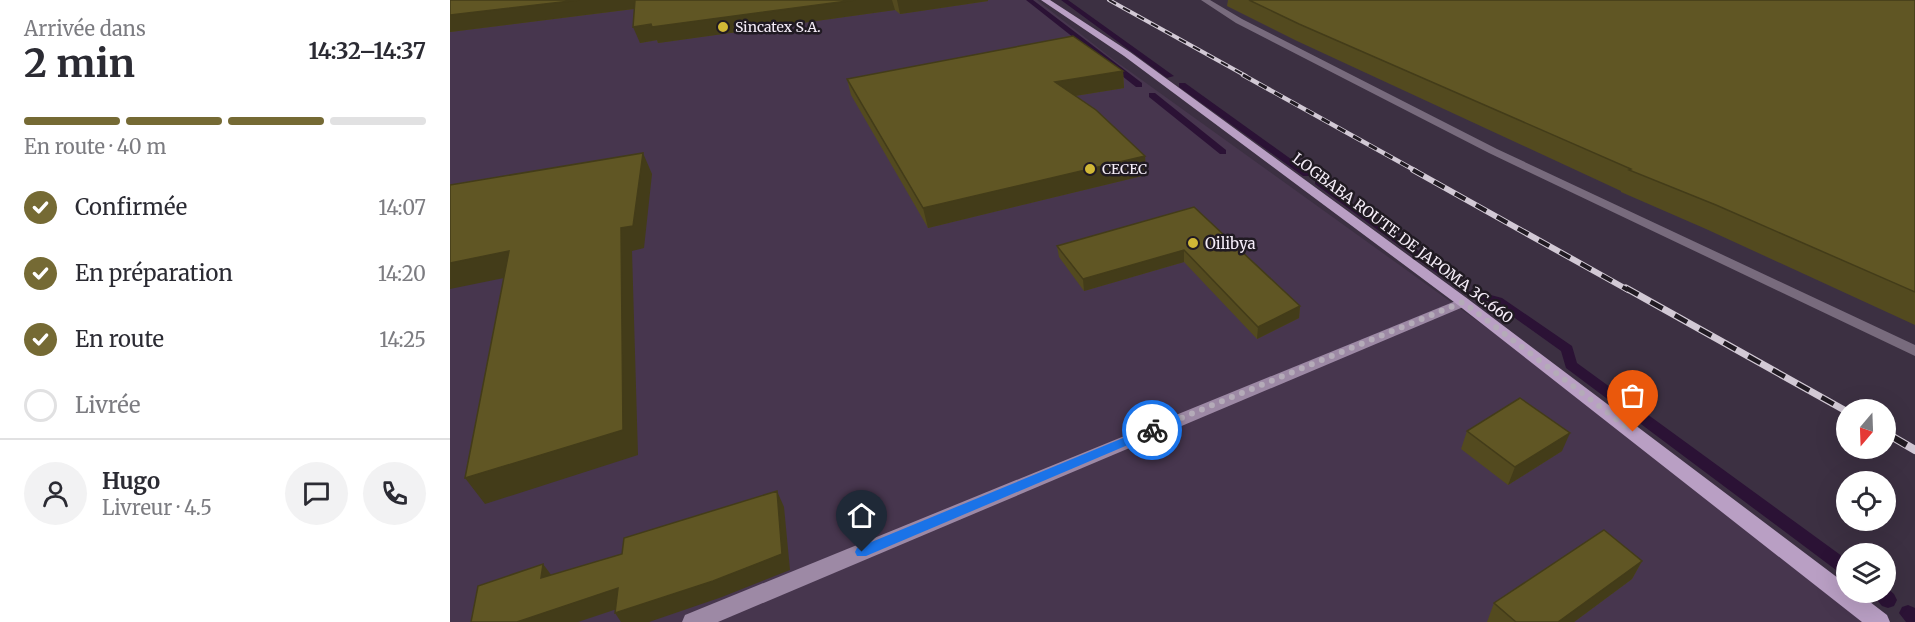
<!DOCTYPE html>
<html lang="fr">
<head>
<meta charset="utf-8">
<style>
  :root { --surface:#fff; --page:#f2f2f3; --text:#2b2b33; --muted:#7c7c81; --line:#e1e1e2; --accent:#756a34 }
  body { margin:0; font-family:Merriweather,serif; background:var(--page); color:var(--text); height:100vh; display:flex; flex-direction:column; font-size:22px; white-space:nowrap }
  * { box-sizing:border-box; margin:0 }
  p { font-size:20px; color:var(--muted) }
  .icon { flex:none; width:33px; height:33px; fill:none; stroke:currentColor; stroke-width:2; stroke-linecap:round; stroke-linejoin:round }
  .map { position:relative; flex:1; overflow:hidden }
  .panel { display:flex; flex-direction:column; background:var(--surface); width:450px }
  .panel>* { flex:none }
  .needle { width:39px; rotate:199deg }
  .fabs { position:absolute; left:1386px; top:399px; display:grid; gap:12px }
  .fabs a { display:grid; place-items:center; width:60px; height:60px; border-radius:50%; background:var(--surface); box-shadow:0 6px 24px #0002; font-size:30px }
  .pin { position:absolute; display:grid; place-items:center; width:51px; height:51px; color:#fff; margin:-62px -26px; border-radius:50% 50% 50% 0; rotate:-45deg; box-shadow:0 0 6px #0007 }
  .pin .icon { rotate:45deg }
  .courier { position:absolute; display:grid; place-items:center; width:60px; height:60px; margin:-30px; border:4px solid #1a73e8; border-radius:50%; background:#fff; color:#222; box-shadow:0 2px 8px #0007 }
  .overview em { font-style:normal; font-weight:700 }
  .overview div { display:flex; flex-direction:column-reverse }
  .overview { display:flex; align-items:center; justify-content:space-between; height:102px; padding:0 24px }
  h1 { font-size:39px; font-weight:700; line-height:45px }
  .bar { display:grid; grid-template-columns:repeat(4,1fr); gap:9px 6px; align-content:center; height:72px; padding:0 24px }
  .bar i { height:8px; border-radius:4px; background:var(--line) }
  .bar .on { background:var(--accent) }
  .bar p { grid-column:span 4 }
  .line { display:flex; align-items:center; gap:15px; padding:0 24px; border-top:2px solid var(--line) }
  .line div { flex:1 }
  .round { display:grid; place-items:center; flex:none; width:63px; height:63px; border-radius:32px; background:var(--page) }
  ol { padding:0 24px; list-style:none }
  li { display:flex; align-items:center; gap:18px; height:66px }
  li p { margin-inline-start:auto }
  li .icon { padding:6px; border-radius:50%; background:var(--accent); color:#fff; stroke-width:4 }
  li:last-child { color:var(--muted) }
  li i { width:33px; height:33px; border:3px solid var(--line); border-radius:50% }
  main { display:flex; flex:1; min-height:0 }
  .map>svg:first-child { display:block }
</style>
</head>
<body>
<main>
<section class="panel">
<div class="overview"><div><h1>2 min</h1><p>Arrivée dans</p></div><em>14:32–14:37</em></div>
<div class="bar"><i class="on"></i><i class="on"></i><i class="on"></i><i></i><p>En route · 40 m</p></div>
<ol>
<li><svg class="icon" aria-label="check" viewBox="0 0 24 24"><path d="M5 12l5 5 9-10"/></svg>Confirmée<p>14:07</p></li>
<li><svg class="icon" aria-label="check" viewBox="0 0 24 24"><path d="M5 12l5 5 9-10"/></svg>En préparation<p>14:20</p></li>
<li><svg class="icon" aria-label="check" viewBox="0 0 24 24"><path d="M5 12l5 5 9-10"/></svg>En route<p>14:25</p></li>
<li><i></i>Livrée</li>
</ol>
<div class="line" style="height:108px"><a class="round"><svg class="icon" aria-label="person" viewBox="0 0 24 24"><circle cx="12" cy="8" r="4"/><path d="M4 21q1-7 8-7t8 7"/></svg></a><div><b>Hugo</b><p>Livreur · 4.5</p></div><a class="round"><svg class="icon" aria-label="chat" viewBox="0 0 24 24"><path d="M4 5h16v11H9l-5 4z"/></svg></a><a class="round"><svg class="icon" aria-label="phone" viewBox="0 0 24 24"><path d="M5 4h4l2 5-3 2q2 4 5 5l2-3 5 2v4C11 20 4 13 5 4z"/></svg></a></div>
</section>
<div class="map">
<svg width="1465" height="622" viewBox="0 0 1465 622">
  <rect width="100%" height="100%" fill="#3c3042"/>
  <polygon fill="#47364e" points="0,0 587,0 664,60 1058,343 1421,622 0,622"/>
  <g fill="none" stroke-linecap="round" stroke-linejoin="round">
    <g fill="#2b1235" fill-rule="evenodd">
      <polygon points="576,0 583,0 692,83 692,87 686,87"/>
      <polygon points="611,0 618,0 724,76 717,78"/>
      <polygon points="729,83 735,83 859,172 859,176 853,176 729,87"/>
      <polygon points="699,93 705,93 776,150 776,154 770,154 699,97"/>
      <polygon points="868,179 1004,276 1006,278 1004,280 996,280 865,184 865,180"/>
      <polygon points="1022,290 1052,298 1122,346 1127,363 1396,559 1396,575 1390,573 1116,368 1111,351 1044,303 1018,296 1016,294 1018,292"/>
      <polygon points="1436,587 1444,594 1447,600 1444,606 1438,608 1432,606 1420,592 1436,592"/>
      <polygon points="1458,605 1465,608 1465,622 1456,622 1449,613 1452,607"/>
    </g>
    <polygon fill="#786b7d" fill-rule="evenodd" points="751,0 760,0 792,19 1047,149 1465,345 1465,356 1039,153 786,23"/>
    <polygon fill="#9d89a5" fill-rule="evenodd" points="1013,298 1020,302 1018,305 268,622 232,622 235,615"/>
    <polygon fill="#b99fc4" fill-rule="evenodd" points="591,0 600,0 680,52 1018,299 1396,584 1396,592 1407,592 1437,615 1440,622 1412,622 1008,305 674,56"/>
    <g stroke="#d2c9d5" stroke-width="4">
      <polyline id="rail-far4" points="659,0 796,76"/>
    </g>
    <g stroke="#d2c9d5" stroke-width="4.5">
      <polyline id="rail-far3" points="793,75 966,171"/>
    </g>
    <g stroke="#d2c9d5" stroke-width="6">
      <polyline id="rail-far2" points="963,170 1178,290"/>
    </g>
    <g stroke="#d2c9d5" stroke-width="7">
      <g id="rail-far1">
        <polyline points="1176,288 1396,411"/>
        <polyline points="1436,433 1444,438"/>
      </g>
    </g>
    <g stroke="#d2c9d5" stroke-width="8">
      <polyline id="rail" points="1441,436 1465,450"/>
    </g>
    <use href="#rail-far4" stroke="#201a22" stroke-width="2" stroke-dasharray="8" stroke-linecap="butt"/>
    <use href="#rail-far3" stroke="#201a22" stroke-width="3" stroke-dasharray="9" stroke-linecap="butt"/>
    <use href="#rail-far2" stroke="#201a22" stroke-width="4" stroke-dasharray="12" stroke-linecap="butt"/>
    <use href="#rail-far1" stroke="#201a22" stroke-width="4.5" stroke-dasharray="14" stroke-linecap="butt"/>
    <use href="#rail" stroke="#201a22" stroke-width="6" stroke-dasharray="18" stroke-linecap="butt"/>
  </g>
  <g fill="#534a1f">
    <polygon points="0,0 538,0 538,1 450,14 445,10 208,43 207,40 190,43 184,9 0,32"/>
    <polygon points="778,0 1465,0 1465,325 1256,229 1171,192 1171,191 847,41 777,6"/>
    <polygon points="673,71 674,88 625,96 695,156 696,175 478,228 401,95 397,79"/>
    <polygon points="744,207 850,306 849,318 807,339 734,262 634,291 609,257 607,246"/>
    <polygon points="1017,431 1112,451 1058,485 1011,449"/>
    <polygon points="1192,561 1182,579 1124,622 1037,622 1044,603"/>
  </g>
  <g fill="#433c19">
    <polygon points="129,0 188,0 191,8 0,32 0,15"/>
    <polygon points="405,0 442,0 445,10 208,43 207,40 190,43 183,27"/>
    <polygon points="447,0 538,0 538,1 450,14"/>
    <polygon points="673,71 674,88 606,99 605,82"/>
    <polygon points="193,153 202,174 194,248 182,251 188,455 35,504 15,478 171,228"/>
    <polygon points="695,156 696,175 478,228 473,208"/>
    <polygon points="734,250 734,262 634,291 633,279"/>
    <polygon points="59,251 73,274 0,289 0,263"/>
    <polygon points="850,306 849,318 807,339 808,327"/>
    <polygon points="1120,433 1112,451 1058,485 1065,467"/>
    <polygon points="327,491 334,507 340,570 272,597 199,622 171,622 165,613"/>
    <polygon points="1192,561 1182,579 1124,622 1108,622"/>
    <polygon points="93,564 105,580 91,578"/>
    <polygon points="168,588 179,605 128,622 67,622"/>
  </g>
  <g fill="#605624" stroke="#433c19" stroke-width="1.5">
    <polygon points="0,0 129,0 0,15"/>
    <polygon points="185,0 405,0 202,27 201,24 183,27"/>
    <polygon points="799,0 1465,0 1465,292 1266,205 1179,170 1181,169 849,24"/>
    <polygon points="623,36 673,71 605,82 646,110 695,156 473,208 397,79"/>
    <polygon points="193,153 183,226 171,228 173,430 15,478 59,251 0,263 0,185"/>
    <polygon points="744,207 850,306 808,327 734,250 633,279 607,246"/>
    <polygon points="1070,398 1120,433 1065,467 1017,431"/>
    <polygon points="327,491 332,554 263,581 165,613 168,588 67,622 21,622 28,586 93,564 91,578 172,554 174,538"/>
    <polygon points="1154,530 1192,561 1108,622 1066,622 1044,603"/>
  </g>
  <polygon fill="#1a73e8" points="702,426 708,430 706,433 416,556 407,556 405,552 407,548"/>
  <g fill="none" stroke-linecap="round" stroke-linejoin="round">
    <polyline stroke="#b4abb8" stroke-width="6" stroke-dasharray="0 10.8" points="702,430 1013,302 1183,432"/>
  </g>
  <g fill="#d0b736" stroke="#201a22" stroke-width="2">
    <circle cx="273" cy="27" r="6"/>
    <circle cx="640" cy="169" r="6"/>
    <circle cx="743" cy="243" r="6"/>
  </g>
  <g text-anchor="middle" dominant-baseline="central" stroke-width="5" stroke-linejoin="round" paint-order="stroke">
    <g font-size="14" fill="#f5edf8" stroke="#201a22" text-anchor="start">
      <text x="285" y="27">Sincatex S.A.</text>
      <text x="652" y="169">CECEC</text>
    </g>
    <g font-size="15" fill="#f5edf8" stroke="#201a22">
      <text transform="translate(953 238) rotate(37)">LOGBABA ROUTE DE JAPOMA 3C.660</text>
    </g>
    <g font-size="15" fill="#f5edf8" stroke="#201a22" text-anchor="start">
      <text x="755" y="243">Oilibya</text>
    </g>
  </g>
</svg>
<div class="fabs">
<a><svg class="needle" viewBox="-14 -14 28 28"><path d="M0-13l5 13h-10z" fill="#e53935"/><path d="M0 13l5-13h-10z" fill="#7c7c81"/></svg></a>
<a><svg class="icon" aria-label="locate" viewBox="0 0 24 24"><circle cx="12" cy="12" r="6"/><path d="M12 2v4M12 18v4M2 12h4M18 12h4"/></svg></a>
<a><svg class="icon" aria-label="layers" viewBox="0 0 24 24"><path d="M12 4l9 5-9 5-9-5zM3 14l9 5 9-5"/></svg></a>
</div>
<div class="pin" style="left:1183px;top:432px;background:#ea580c"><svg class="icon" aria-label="bag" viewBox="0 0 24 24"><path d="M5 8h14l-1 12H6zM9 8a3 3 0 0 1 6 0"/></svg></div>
<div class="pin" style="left:412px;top:552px;background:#1f2937"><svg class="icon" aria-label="home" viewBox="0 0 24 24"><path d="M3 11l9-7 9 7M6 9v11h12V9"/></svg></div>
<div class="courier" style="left:702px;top:430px"><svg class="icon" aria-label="bike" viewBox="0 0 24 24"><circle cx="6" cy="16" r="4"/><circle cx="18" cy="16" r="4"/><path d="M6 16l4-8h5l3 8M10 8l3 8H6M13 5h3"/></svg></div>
</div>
</main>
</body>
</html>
